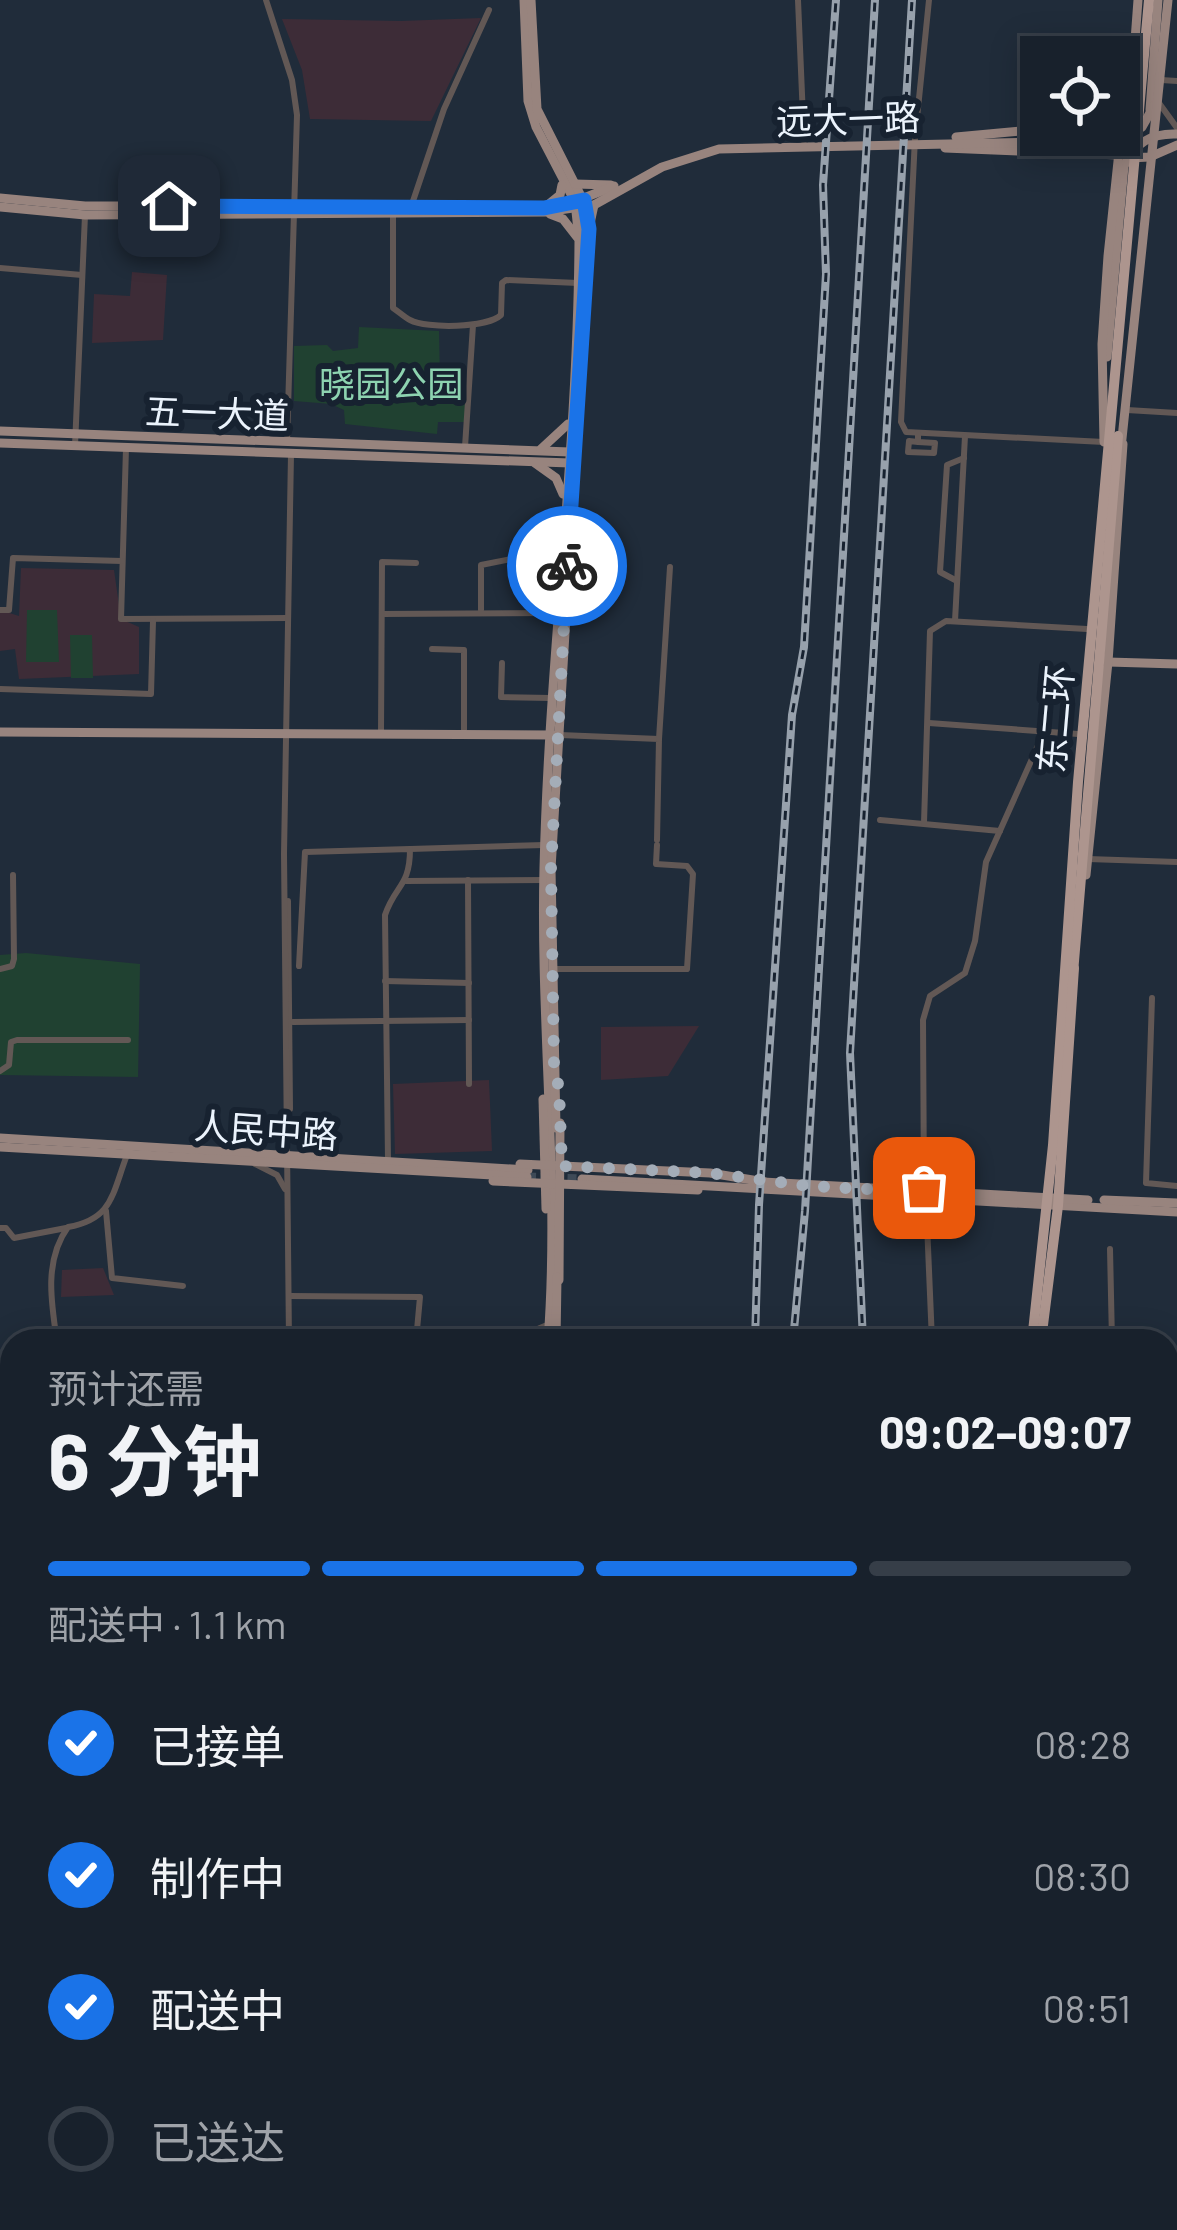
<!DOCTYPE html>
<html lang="zh">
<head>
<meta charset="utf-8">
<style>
  :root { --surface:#18212c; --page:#252e38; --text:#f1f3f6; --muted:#9fa3a9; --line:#363e48; --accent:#1a73e8 }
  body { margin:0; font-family:Barlow,"Noto Sans SC",sans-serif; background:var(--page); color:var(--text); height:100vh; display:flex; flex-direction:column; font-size:45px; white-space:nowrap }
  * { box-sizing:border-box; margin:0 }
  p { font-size:39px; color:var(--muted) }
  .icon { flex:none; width:66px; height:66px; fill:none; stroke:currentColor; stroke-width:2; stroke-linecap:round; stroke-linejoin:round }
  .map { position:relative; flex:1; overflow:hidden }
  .sheet { position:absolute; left:0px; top:1329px; width:1179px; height:903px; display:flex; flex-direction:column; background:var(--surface); border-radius:36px 36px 0 0; box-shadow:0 6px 30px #0003,0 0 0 3px var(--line) }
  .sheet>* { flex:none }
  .buttons { position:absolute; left:1020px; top:36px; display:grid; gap:24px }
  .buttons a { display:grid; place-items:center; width:120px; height:120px; border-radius:0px; background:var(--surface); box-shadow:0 6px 30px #0003,0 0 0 3px var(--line); font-size:60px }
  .pin { position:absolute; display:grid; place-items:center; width:102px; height:102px; color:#fff; margin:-51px; border-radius:24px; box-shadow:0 6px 18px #0006 }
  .courier { position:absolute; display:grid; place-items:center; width:120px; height:120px; margin:-60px; border:9px solid #1a73e8; border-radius:50%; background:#fff; color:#222; box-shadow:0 3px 15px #0007 }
  .head em { font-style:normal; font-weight:700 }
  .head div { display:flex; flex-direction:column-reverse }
  .head { display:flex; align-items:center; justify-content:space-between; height:204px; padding:0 48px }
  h1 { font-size:78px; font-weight:700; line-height:90px }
  .bar { display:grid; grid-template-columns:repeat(4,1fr); gap:18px 12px; align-content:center; height:144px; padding:0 48px }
  .bar i { height:15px; border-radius:9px; background:var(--line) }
  .bar .current { background:var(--accent) }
  .bar p { grid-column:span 4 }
  ol { padding:0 48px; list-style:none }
  li { display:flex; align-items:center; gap:36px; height:132px }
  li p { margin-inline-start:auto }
  li .icon { padding:12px; border-radius:50%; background:var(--accent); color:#fff; stroke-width:4 }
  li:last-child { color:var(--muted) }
  li i { width:66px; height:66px; border:6px solid var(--line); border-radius:50% }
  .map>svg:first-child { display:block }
</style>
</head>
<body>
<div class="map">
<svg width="1177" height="2230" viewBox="0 0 1177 2230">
  <rect width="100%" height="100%" fill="#202c3a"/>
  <g fill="#3d2c37">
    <polygon points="481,18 431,121 310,119 302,70 282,19 401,21"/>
    <polygon points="132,272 167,275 163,340 92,343 94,294 130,296"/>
    <polygon points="21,568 114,570 121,619 139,627 139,674 19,679 15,649 0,651 0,610 19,616"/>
    <polygon points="699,1026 668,1076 601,1080 601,1027"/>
    <polygon points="489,1080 492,1151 395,1154 393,1084"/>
    <polygon points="103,1268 114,1295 61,1297 62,1270"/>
    <polygon points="0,1556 12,1556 12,1672 0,1673"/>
  </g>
  <g fill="#204131">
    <polygon points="359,327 439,331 440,381 470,384 468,422 438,422 437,434 345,424 344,410 331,404 294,401 294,346 327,345 333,351 358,348"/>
    <polygon points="27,610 57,610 59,662 26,662"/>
    <polygon points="70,635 92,635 93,678 71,678"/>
    <polygon points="26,953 140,964 138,1077 0,1075 0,955"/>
  </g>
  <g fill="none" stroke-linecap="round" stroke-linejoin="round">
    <polyline stroke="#3e4a57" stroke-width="9" stroke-dasharray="9 4.5" stroke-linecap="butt" points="527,1177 582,1179"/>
    <g stroke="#625855" stroke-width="6">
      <polyline points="266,0 292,80 297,115 287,442"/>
      <polyline points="798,0 804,141"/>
      <polyline points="929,0 915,138 901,422 906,432 1104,442"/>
      <polyline points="1161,80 1177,81"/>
      <polyline points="1159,103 1177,128"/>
      <polyline points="411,207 444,109 489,10"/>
      <path d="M 393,214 L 393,308 C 399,312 404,317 410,320 C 427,329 487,328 501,315 L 502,283 L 506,280 L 578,283"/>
      <polyline points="0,268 82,275"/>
      <polyline points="1127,410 1177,413"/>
      <polyline points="918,442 935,443 934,453 908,452 909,441 918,442 918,433"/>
      <polyline points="75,446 85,215"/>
      <polyline points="465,447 473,325"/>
      <polyline points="126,448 121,619 288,618"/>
      <polyline points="957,581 940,572 947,465 964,458"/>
      <polyline points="0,610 9,610 13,558 122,561"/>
      <polyline points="481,610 481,565 511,559 563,561"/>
      <polyline points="382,614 557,613"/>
      <polyline points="955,621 965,436"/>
      <polyline points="432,649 464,650 464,733"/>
      <polyline points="502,663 501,697 551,698"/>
      <polyline points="0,689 151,694 153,621"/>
      <polyline points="929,723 1078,734"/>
      <polyline points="381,732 382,562 416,563"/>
      <polyline points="560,735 659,739 657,840"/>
      <polyline points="659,739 670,567"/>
      <polyline points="880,820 1000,831"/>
      <polyline points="924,823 930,631 946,621 1087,629"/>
      <polyline points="410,849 544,845"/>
      <polyline points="1088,859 1177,862"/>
      <polyline points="468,880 469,1084"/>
      <polyline points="406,881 544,880"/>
      <polyline points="288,901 290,1109"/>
      <path d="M 299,966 L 305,852 L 410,849 C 410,887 395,885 385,915 L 388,1160"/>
      <polyline points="0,969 12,966 14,959 13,875"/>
      <polyline points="554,969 687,969 693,874 687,866 656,864 657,845"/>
      <polyline points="385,981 469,983"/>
      <polyline points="1152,998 1146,1183 1177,1186"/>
      <polyline points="293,1022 469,1020"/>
      <polyline points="0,1071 9,1065 11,1042 17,1040 128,1040"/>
      <polyline points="255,1164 277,1175 285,1189"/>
      <polyline points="924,1192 923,1020 930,996 965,973 975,941 986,862 1044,732"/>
      <polyline points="926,1200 932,1341"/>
      <polyline points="106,1211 112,1278 183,1286"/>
      <polyline points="0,1228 6,1228 14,1238 66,1228"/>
      <polyline points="1110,1249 1112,1341"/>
      <polyline points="289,1296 420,1297 416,1341"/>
      <path d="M 57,1341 C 51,1302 44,1260 68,1227 C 113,1219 112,1194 127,1155"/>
      <polyline points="289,1341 284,854 291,454"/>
      <polyline points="529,1341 533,1331 547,1325"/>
      <polyline points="1167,1412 1177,1412"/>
      <polyline points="1167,1561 1177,1562"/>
      <polyline points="1167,1649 1177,1648"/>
      <polyline points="1167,1833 1177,1833"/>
      <polyline points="1167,1839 1177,1839"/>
      <polyline points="0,2023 12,2024"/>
      <polyline points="1167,2041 1177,2041"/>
      <polyline points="1167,2111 1177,2111"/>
      <polyline points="0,2113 7,2113 12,2121 12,2138"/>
      <polyline points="14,2220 14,2230"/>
      <polyline points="257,2220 257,2230"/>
      <polyline points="344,2220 344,2230"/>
      <polyline points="991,2220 996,2230"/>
      <polyline points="1007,2220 1011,2230"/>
    </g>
    <g stroke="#98847e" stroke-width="9">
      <path d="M 524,0 L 528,101 L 536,127 L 575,202 L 579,240 C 578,450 549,658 544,868 C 540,1026 560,1183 548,1341"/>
      <polyline points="531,0 537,109 585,204"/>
      <polyline points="1150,110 1158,0"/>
      <polyline points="1030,136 1054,135"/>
      <polyline points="956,137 1041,129"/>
      <polyline points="1118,141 1142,127 1155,104"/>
      <polyline points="945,148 1119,155"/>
      <polyline points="1129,158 1150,157 1177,145"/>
      <polyline points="575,184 611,185"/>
      <polyline points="0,198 85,206 336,206"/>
      <polyline points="574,202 614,186"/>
      <polyline points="0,207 85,215 545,212 594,205 662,167 719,149 1091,141 1116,145"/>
      <polyline points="544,208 560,195 562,185"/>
      <polyline points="550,214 563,219 577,237"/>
      <path d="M 1107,357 L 1124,166 C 1135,143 1151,133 1177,134"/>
      <polyline points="0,431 570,452"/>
      <polyline points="1104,442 1102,344 1108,256 1121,133 1132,81 1138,0"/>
      <polyline points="0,443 570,463"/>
      <polyline points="1121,448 1168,0"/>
      <polyline points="541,449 568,424"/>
      <polyline points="535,463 556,478 563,494"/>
      <polyline points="1108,662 1177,664"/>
      <polyline points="0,732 553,735"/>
      <polyline points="1086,875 1108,662 1123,444"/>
      <polyline points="543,1099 546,1209"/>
      <polyline points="556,1128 551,869 589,228 594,205"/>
      <polyline points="0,1138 528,1170"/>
      <polyline points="0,1147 527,1177"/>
      <polyline points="520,1164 710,1173 765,1182"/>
      <polyline points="582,1179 1177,1212"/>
      <polyline points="493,1181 698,1190"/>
      <polyline points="763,1182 1088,1200"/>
      <polyline points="1104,1200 1177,1203"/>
      <polyline points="559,1280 560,1123"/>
      <polyline points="556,1341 557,1277"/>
      <polyline points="0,1798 12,1804"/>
      <polyline points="478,2230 479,2220"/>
    </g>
    <g stroke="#ad958e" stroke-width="10">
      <polyline points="1073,973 1118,436"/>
      <polyline points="1032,1341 1053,1145 1078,782 1149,0"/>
      <polyline points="1041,1341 1058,1206 1074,968"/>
      <polyline points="949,2220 954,2230"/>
      <polyline points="981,2220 986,2230"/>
    </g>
    <g stroke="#97a1ac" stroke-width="8">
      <g id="rail">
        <polyline points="755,1341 759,1205 792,715 804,647 826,274 823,185 836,0"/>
        <polyline points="793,1341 805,1211 875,0"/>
        <polyline points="863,1341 850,1053 912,0"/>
        <polyline points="748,2220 750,2230"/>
        <polyline points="699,2230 700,2220"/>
        <polyline points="793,2230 794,2220"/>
      </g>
    </g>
    <use href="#rail" stroke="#172230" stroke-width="3" stroke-dasharray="9" stroke-linecap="butt"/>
  </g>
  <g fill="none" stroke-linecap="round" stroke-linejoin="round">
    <polyline stroke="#a4adb8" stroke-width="12" stroke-dasharray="0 21.6" points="567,566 551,868 554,1064 559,1089 562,1166 710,1173 809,1186 924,1192 924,1188"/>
    <polyline stroke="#1a73e8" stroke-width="15" points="169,206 544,208 584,200 589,229 567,566"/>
  </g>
  <g text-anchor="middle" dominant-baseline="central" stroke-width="12" stroke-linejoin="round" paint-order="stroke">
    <g font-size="36" fill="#ebf3fc" stroke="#172230">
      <text transform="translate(848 118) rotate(-2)">远大一路</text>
      <text transform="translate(217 412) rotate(2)">五一大道</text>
      <text transform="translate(1054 719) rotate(-85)">东二环</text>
      <text transform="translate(266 1129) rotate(4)">人民中路</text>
    </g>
    <g font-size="36" fill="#8dd3b0" stroke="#172230">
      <text x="391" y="382">晓园公园</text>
    </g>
  </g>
</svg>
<div class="buttons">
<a><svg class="icon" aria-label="locate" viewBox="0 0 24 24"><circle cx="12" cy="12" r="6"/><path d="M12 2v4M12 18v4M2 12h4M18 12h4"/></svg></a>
</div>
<div class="pin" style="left:924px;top:1188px;background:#ea580c"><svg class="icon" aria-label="bag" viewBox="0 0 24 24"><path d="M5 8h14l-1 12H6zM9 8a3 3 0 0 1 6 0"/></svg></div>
<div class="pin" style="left:169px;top:206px;background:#1f2937"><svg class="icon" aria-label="home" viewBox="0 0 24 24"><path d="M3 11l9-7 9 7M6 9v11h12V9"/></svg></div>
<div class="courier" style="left:567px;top:566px"><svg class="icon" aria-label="bike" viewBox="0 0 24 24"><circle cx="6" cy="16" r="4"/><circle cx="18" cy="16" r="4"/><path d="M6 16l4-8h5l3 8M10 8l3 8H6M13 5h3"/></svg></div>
<section class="sheet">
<div class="head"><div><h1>6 分钟</h1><p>预计还需</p></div><em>09:02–09:07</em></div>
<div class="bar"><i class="current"></i><i class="current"></i><i class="current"></i><i></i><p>配送中 · 1.1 km</p></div>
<ol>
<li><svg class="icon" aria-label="check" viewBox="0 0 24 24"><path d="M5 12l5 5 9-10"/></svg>已接单<p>08:28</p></li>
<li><svg class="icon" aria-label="check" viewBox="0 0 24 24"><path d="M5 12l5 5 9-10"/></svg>制作中<p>08:30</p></li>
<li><svg class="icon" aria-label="check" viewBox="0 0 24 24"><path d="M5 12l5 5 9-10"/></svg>配送中<p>08:51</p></li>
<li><i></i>已送达</li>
</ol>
</section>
</div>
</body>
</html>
